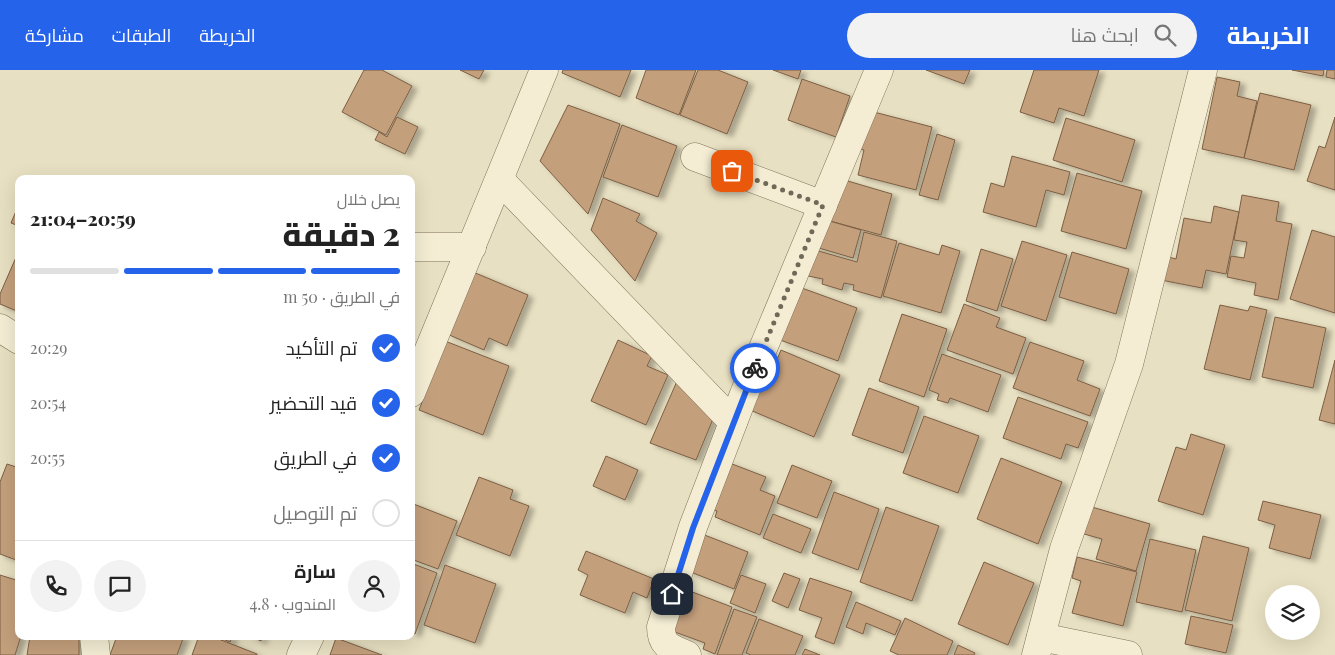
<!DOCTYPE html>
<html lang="ar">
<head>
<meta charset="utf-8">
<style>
  :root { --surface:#fff; --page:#f2f2f2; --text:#222; --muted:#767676; --line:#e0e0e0; --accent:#2563eb }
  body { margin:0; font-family:"Playfair Display",Cairo,serif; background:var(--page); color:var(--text); direction:rtl; height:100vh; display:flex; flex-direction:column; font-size:19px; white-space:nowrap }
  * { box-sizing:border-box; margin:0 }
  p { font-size:16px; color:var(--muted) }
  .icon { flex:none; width:28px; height:28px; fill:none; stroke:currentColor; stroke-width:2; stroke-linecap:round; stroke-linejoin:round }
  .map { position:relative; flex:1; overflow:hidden; direction:ltr }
  .details { position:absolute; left:15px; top:105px; width:400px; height:465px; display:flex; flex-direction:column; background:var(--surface); border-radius:10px; box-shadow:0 5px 20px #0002; direction:rtl }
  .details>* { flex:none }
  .buttons { position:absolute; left:1265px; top:515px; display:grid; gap:10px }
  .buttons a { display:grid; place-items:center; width:55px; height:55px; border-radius:50%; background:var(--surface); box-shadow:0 5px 20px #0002; font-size:25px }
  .pin { position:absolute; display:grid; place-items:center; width:42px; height:42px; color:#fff; margin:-21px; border-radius:10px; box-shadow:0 2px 8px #0006 }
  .courier { position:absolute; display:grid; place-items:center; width:50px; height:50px; margin:-25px; border:4px solid #2563eb; border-radius:50%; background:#fff; color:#222; box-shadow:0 1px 6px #0007 }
  .summary em { font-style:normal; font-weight:800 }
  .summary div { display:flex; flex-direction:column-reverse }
  .summary { display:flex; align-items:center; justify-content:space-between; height:85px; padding:0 15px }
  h1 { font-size:32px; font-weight:800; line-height:38px }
  .bar { display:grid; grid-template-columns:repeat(4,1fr); gap:8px 5px; align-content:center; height:60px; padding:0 15px }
  .bar i { height:6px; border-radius:4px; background:var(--line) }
  .bar .on { background:var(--accent) }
  .bar p { grid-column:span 4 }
  .line { display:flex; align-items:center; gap:12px; padding:0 15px; border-top:1px solid var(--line) }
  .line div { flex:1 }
  .round { display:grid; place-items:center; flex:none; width:52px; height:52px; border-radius:26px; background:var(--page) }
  ol { padding:0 15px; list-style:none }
  li { display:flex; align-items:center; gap:15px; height:55px }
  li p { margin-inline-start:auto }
  li .icon { padding:5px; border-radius:50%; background:var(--accent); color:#fff; stroke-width:4 }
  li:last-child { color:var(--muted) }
  li i { width:28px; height:28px; border:2px solid var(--line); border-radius:50% }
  header { display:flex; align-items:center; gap:30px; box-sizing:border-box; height:70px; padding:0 25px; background:var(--accent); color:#fff }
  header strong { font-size:24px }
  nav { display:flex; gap:28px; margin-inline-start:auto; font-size:18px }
  .search { width:350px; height:45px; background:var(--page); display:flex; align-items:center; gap:12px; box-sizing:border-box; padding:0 18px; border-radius:28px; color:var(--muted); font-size:19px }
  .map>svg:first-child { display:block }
</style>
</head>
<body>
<header>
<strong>الخريطة</strong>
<div class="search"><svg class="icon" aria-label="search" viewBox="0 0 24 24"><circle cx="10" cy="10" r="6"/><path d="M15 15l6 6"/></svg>ابحث هنا</div>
<nav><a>الخريطة</a><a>الطبقات</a><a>مشاركة</a></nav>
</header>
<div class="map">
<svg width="1335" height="585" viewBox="0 0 1335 585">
  <defs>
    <filter id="shadow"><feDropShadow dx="5.5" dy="3" stdDeviation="2.5" flood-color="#0004"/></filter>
  </defs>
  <rect width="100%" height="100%" fill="#e8e0c2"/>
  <g fill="#c39f7b" stroke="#7c5f43" filter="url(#shadow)">
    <polygon points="364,0 382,0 412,16 386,65 342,42"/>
    <polygon points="460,0 484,0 479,9"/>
    <polygon points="563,0 631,0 620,27 562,3"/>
    <polygon points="646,0 696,0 679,45 636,28"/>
    <polygon points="698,0 718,0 748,12 727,64 680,45"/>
    <polygon points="773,0 801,0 798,9"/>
    <polygon points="926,0 970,0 964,14"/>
    <polygon points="1034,0 1099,0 1084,46 1059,38 1054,53 1020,42"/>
    <polygon points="1292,0 1324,0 1323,6"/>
    <polygon points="1327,0 1335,0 1335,9 1326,7"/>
    <polygon points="1217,7 1240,12 1237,26 1257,31 1244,88 1202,79"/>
    <polygon points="802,9 850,26 836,67 788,50"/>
    <polygon points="1260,23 1311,35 1294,100 1244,88"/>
    <polygon points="568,35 620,54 588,144 540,91"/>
    <polygon points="866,40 932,57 916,120 858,105 864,80 856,78"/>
    <polygon points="397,47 418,57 405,84 375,70 379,62 387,67"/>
    <polygon points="1335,47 1335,120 1307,111 1319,76 1325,78"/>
    <polygon points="1066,48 1135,70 1122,112 1053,90"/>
    <polygon points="622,55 677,76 658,127 603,107"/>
    <polygon points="937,64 955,70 938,130 919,125"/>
    <polygon points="1012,86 1070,102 1064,125 1046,120 1036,157 983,142 991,113 1004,117"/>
    <polygon points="1077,103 1142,121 1126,179 1061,161"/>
    <polygon points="841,109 892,124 881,165 830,151"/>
    <polygon points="1242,125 1279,132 1276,151 1292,154 1278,230 1254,225 1256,213 1227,207 1231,186 1244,188 1247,172 1234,170"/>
    <polygon points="603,128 640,144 636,151 657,163 635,211 591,160"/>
    <polygon points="19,134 19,156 11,153"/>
    <polygon points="1214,136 1239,142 1226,204 1206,200 1202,218 1161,210 1165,186 1176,189 1184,148 1211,153"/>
    <polygon points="819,148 861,160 853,188 812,176"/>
    <polygon points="1312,160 1335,167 1335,243 1290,229"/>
    <polygon points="864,162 897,171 881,228 853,220 854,215 844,213 842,220 822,214 823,209 808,206 815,180 857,192"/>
    <polygon points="1022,171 1067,185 1046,251 1001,236"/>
    <polygon points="899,173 939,185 942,175 960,181 941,243 883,226"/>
    <polygon points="981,179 1013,189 997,241 966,231"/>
    <polygon points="1072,182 1129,199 1116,244 1059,227"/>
    <polygon points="17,185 19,186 19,242 0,234 0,224"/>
    <polygon points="473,202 528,225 507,276 489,268 484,280 447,264"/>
    <polygon points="799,217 857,238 838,291 780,270"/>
    <polygon points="964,234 1000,248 996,257 1026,268 1013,304 947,280"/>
    <polygon points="1220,235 1248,241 1250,236 1267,240 1250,310 1204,299"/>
    <polygon points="902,244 947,259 924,327 879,311"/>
    <polygon points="1275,247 1326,258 1313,318 1262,307"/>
    <polygon points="618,270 652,286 647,296 668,305 646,355 591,331"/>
    <polygon points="445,271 509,296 483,365 419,340"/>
    <polygon points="1030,272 1084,291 1077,310 1100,319 1090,346 1013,318"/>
    <polygon points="781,280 840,305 814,367 750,340 760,315 765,318"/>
    <polygon points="942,284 1001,305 988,342 950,328 948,333 937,330 939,324 929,320"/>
    <polygon points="1335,290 1335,354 1319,350"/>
    <polygon points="677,311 713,349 696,390 650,373"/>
    <polygon points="869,318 919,337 903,383 852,365"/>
    <polygon points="1018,327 1088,352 1078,378 1066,374 1061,389 1003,368"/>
    <polygon points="924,346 979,366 958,423 903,403"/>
    <polygon points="1191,364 1225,375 1203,445 1158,431 1176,377 1186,380"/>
    <polygon points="606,386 638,400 625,430 593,416"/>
    <polygon points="1001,388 1062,412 1038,474 977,449"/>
    <polygon points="727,392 766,407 760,420 775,426 760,465 715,447 717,441 709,438"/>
    <polygon points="7,394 19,398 19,491 0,484 0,412"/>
    <polygon points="792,395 832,411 817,448 777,433"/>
    <polygon points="479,407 513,420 510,429 529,436 510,486 456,465"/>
    <polygon points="834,422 879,439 858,500 812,483"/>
    <polygon points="1263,431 1321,445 1310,489 1269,478 1275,455 1258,450"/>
    <polygon points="411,433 457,451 438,499 411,489"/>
    <polygon points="886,437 939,456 912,531 860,512"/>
    <polygon points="1092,437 1150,454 1136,501 1096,489 1102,469 1084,464"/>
    <polygon points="773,444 811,459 801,483 763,468"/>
    <polygon points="702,464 748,482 734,519 688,501"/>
    <polygon points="1203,466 1249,478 1232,551 1185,540"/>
    <polygon points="1150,469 1196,480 1182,542 1136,532"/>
    <polygon points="586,481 654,509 647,528 633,522 625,543 580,525 588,505 578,500"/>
    <polygon points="1077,487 1137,502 1123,556 1072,543 1081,511 1072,508"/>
    <polygon points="984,492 1034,513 1008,575 958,554"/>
    <polygon points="411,493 437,503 415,564 411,562"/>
    <polygon points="445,495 496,514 475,573 424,555"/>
    <polygon points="784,503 800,509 788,538 772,531"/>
    <polygon points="0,505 19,511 19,566 21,566 15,585 0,585"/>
    <polygon points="741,505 766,514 755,543 730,533"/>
    <polygon points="810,508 852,522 834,574 815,567 822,548 799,540"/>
    <polygon points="687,520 732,537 715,584 703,579 705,573 672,561"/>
    <polygon points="856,532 901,551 895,565 866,553 863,564 846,557"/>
    <polygon points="734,539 757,547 742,585 717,585"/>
    <polygon points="1191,546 1233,555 1226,583 1185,574"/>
    <polygon points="905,548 953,571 947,585 899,585 890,581"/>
    <polygon points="759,549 803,566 795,585 751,585 746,583"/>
    <polygon points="30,566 79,566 79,585 27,585"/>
    <polygon points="117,566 184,566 177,585 110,585"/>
    <polygon points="199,566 211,566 257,584 257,585 192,585"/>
    <polygon points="216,566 233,566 230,572"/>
    <polygon points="250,566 263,566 261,571"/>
    <polygon points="336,568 382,585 330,585"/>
    <polygon points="958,575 975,583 974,585 954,585"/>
    <polygon points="805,579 820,585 802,585"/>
  </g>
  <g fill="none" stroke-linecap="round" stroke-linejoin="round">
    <g stroke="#80725b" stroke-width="29">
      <g id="minor">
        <polyline points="695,87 823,135"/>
        <polyline points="500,110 733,352"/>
        <polyline points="411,177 472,177"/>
        <polyline points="0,258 19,270"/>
        <polyline points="411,323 544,0"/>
        <polyline points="94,566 96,585"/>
        <polyline points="1041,567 1128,585"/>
        <polyline points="301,585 310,566"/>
        <path d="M 687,585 C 671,578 661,576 661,557 L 693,457 L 744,324 L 879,0"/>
        <polyline points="1036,585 1064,479 1129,294 1203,0"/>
      </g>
    </g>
    <use href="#minor" stroke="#f4edd4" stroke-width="28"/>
  </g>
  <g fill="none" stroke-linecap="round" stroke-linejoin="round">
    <polyline stroke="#716957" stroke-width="5" stroke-dasharray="0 9" points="732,101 823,135 755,298"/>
    <polyline stroke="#2563eb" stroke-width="6" points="672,524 693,458 755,298"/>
  </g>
</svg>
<div class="buttons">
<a><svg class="icon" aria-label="layers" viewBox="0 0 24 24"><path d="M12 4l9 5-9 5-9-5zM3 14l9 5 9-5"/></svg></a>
</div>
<div class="pin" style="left:732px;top:101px;background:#ea580c"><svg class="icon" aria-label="bag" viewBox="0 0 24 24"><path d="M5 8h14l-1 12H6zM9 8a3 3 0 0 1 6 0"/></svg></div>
<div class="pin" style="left:672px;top:524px;background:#1f2937"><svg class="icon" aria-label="home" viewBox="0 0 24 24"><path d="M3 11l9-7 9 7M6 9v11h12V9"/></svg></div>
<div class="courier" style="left:755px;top:298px"><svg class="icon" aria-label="bike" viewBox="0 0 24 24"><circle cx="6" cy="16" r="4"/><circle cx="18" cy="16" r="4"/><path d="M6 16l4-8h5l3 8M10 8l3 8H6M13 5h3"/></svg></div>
<section class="details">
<div class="summary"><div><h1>2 دقيقة</h1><p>يصل خلال</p></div><em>20:59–21:04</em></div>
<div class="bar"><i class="on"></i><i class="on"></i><i class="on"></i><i></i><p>في الطريق · 50 m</p></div>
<ol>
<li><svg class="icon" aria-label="check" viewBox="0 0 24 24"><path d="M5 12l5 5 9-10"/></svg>تم التأكيد<p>20:29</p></li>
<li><svg class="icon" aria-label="check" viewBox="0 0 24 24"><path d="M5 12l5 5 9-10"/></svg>قيد التحضير<p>20:54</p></li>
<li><svg class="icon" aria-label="check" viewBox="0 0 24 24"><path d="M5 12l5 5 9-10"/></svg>في الطريق<p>20:55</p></li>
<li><i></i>تم التوصيل</li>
</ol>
<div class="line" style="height:90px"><a class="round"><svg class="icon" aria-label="person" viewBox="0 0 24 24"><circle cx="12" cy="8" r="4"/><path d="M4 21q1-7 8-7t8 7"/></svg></a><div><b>سارة</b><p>المندوب · 4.8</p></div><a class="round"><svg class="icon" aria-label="chat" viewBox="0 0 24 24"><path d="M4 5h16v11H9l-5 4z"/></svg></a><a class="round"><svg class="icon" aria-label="phone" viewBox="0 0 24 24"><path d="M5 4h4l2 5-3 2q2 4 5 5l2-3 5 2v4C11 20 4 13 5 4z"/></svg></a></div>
</section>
</div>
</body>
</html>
